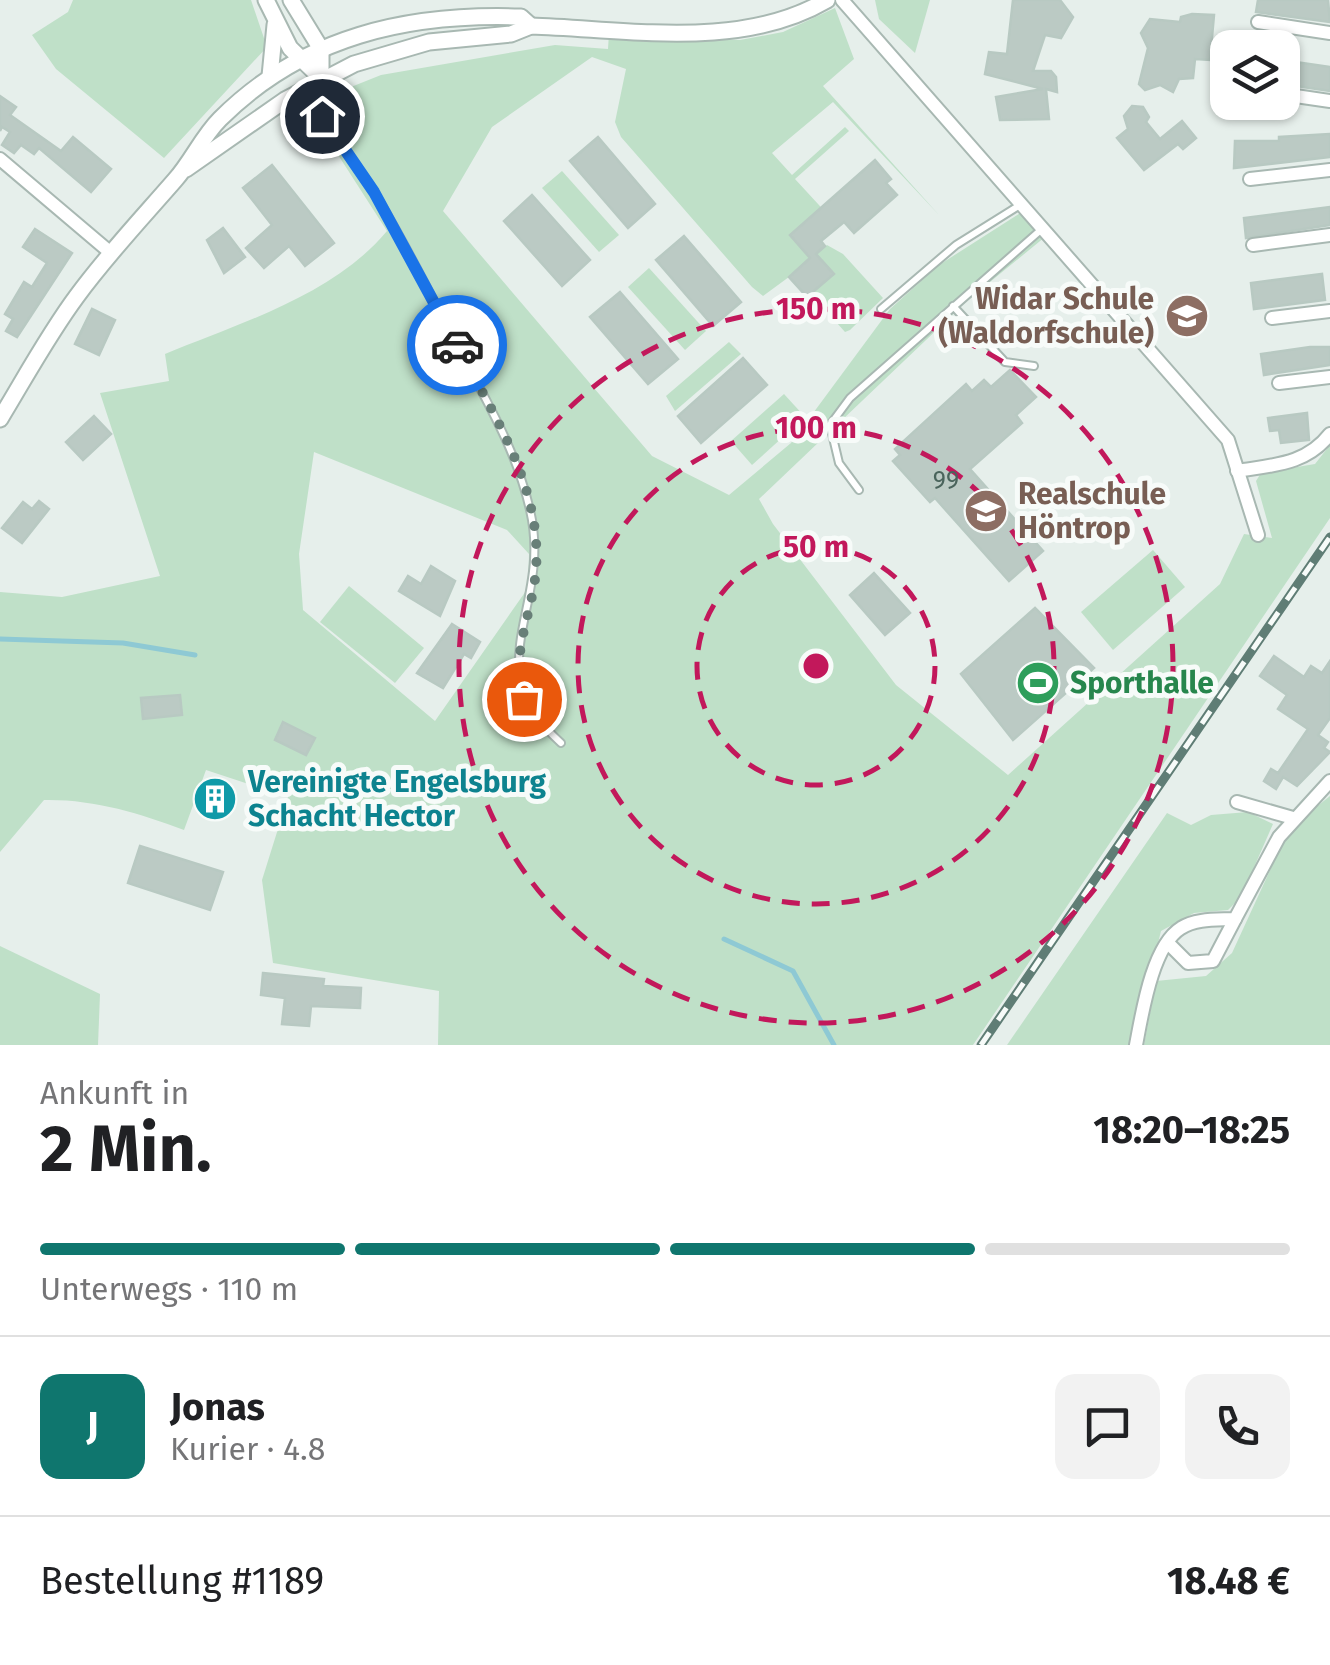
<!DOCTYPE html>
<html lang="de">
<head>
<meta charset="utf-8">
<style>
  :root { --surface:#fff; --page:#f2f2f2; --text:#202124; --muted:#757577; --line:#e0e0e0; --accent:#0f766e }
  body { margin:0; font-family:"Fira Sans",sans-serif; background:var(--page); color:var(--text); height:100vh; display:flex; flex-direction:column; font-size:38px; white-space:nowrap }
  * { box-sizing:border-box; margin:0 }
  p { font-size:32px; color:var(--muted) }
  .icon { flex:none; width:55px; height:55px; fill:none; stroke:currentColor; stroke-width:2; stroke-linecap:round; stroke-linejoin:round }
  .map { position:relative; height:1045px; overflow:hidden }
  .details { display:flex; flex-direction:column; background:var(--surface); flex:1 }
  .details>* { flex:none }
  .buttons { position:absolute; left:1210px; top:30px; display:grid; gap:20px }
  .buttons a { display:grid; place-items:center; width:90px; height:90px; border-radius:20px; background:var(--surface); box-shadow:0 2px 8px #0004; font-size:50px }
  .pin { position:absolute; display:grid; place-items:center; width:85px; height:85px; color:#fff; margin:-42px; border:5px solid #fff; border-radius:50%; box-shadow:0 2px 10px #0007 }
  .courier { position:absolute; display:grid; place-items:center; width:100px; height:100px; margin:-50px; border:8px solid #1a73e8; border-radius:50%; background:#fff; color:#222; box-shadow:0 2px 12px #0007 }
  .headline em { font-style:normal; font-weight:700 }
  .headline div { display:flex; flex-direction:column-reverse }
  .headline { display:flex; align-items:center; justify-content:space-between; height:170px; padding:0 40px }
  h1 { font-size:65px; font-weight:700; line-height:75px }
  .bar { display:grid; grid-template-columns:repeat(4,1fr); gap:15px 10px; align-content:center; height:120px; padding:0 40px }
  .bar i { height:12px; border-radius:8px; background:var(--line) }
  .bar .selected { background:var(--accent) }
  .bar p { grid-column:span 4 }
  .line { display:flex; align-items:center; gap:25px; padding:0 40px; border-top:2px solid var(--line) }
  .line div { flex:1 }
  .round { display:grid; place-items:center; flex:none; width:105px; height:105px; border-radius:20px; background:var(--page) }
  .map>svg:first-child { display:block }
</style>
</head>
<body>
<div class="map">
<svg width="1330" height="1045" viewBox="0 0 1330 1045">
  <rect width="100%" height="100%" fill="#e6efeb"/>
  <g fill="#bfe0c8" fill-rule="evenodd">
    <polygon points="73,0 251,0 267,47 164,158 56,69 32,35 68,12"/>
    <polygon points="875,0 930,0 915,53 879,19"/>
    <path d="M 835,8 L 854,59 L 823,86 L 939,215 L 833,102 L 772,153 L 792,175 L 845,127 L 849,131 L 795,179 L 830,217 L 810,258 L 827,245 L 843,254 L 883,298 L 850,330 L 845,332 L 793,274 L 763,296 L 752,287 L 621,137 L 615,122 L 626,69 L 592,57 L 492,127 L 443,211 L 652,456 L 729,495 L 791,443 L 890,309 L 939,265 L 1022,212 L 1045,237 L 968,300 L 759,499 L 773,524 L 896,685 L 1008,775 L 1220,584 L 1244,534 L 1272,538 L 1256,481 L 1261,473 L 1315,464 L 1330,445 L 1330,518 L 973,1045 L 438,1045 L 439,991 L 273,963 L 262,880 L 288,797 L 206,770 L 184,830 C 139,813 93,799 44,800 L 0,852 L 0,592 L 62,597 L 160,576 L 100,393 L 169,381 L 165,354 C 240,323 334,295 387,231 L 306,105 L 381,75 L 555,45 L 608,49 L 609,33 L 740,40 L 783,32 ZM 314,452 L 507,530 L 529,554 L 528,588 L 435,721 L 303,610 L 299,554 Z"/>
    <polygon points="562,171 619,235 599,252 542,188"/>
    <polygon points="649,268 706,331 685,350 628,287"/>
    <polygon points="729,342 741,354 675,411 666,396"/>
    <polygon points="784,394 805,417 752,465 731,441"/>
    <polygon points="1153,550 1185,587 1113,650 1081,612"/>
    <polygon points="349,586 424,648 395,683 320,622"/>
    <polygon points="1330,796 1330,1045 1144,1045 1156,981 1206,976 1232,953 1289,829"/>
    <polygon points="1248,812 1273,824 1241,897 1228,910 1194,913 1161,931 1133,1045 1007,1045 1167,813 1191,825 1211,815"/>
    <polygon points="0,946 100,994 98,1045 0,1045"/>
  </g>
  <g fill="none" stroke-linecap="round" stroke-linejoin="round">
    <g stroke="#8ec9d4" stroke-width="5">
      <polyline points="0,639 123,643 195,655"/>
      <polyline points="724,939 793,971 834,1045"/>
    </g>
  </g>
  <g fill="#bbcac4" stroke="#b8c9c2" stroke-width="2.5">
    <polygon points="1013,0 1060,0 1073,17 1061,38 1045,35 1033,71 1051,71 1056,77 1057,92 1046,89 1049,119 1000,120 996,97 1043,89 985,74 989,52 1007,54"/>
    <polygon points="1258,0 1328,0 1330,22 1256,12"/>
    <polygon points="1192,14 1214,15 1210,60 1195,59 1193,78 1179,79 1173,92 1160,85 1145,90 1139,84 1148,48 1141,33 1150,19 1180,22 1181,17"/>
    <polygon points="1282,60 1330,67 1330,91 1282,84"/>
    <polygon points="0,96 16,107 10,115 61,151 73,137 111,169 91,192 39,148 34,154 21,145 14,153 2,145 10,132 2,127 0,131"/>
    <polygon points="1132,106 1143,107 1149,117 1146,122 1160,139 1182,121 1196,138 1183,149 1178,144 1144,170 1117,138 1128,129 1124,116"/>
    <polygon points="1330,134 1330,157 1234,168 1235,141 1279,141 1279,137"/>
    <polygon points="598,137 655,204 628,228 570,161"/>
    <polygon points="875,160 891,179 886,183 897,195 854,233 844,222 821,241 825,246 816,254 834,274 807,297 789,277 810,258 790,235"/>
    <polygon points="272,165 334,243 305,266 289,246 264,268 246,248 272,225 243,188"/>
    <polygon points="532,195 590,260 562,286 504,221"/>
    <polygon points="1330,207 1330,225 1246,238 1244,218"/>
    <polygon points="223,228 245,257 224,273 207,240"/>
    <polygon points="35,229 72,253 17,337 6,331 13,319 5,314 24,282 32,287 47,263 23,247"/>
    <polygon points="684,236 741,302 713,326 656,260"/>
    <polygon points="1322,274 1325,300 1254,309 1251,283"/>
    <polygon points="620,292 678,359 648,384 590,317"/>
    <polygon points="92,309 115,320 99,355 75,344"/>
    <polygon points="1310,347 1330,347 1330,365 1264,375 1261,354"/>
    <polygon points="743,358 767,385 701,443 678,416"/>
    <polygon points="1010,370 1036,397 1016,415 1022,423 970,469 1043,551 1009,581 935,498 930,502 893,461 900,455 895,449 966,384 972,391 984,380 991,387"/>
    <polygon points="1307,413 1309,440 1281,443 1279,430 1270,431 1268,418"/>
    <polygon points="94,416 111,434 83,460 66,442"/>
    <polygon points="39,501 49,509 22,543 2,528 23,502 32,509"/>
    <polygon points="431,566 455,581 440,616 399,591 408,576 421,584"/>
    <polygon points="874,573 910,613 885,635 850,595"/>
    <polygon points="1035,608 1094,668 1013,740 961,674"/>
    <polygon points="452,624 480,642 471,658 464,654 443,688 417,673"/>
    <polygon points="1274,656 1304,677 1311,666 1322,673 1330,661 1330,718 1318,735 1328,742 1324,748 1330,752 1297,786 1283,777 1276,789 1264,781 1271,769 1278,773 1308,729 1278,709 1287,695 1260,676"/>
    <polygon points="180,695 182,715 143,719 141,698"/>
    <polygon points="283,722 315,738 306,755 275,740"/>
    <polygon points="140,846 223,872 210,910 128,883"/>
    <polygon points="263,973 324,979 323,986 361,988 360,1008 311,1006 309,1026 282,1024 285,998 261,995"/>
  </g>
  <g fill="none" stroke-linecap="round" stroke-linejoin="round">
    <g stroke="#a8b8b2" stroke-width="10">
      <g id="service">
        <path d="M 307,89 C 326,124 351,156 373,191 C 408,246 436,307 467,364 C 493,412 518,457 530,510 C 553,609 474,664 561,743"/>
        <polyline points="953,306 1005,362 1034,366"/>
        <polyline points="881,309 956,245 1020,205"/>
        <polyline points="859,490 839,463 830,425 850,398 1043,228"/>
      </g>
    </g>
    <g stroke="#a8b8b2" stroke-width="16">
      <g id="minor">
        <polyline points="842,0 1228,440 1258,535"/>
        <polyline points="1258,22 1330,33"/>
        <polyline points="1282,94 1330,101"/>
        <polyline points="0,159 111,253"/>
        <polyline points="1250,179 1330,170"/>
        <polyline points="1253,245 1330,235"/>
        <polyline points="1272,318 1330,311"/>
        <polyline points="1279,383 1330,377"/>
        <path d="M 1237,471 C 1273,465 1306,465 1330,434"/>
        <polyline points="1237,802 1293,818"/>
        <polyline points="1168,943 1188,963 1213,961 1235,919"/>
        <path d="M 1136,1045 C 1142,1014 1152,946 1181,928 C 1196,918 1218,920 1235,919 L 1279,837 L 1330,781"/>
      </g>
    </g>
    <g stroke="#a8b8b2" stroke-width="19">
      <g id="tertiary">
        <polyline points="266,0 290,48 321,78"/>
        <polyline points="291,0 321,49 321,78"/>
        <polyline points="270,76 275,25"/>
        <path d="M 186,169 L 285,100 L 354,64 L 429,42 L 511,34 L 531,26 C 628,29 740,51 827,0"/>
        <path d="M 0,419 C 25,378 48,335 77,296 C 107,255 142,218 175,180 C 192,161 202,137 220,119 C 303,36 408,13 521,17 L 531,26"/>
      </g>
    </g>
    <use href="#service" stroke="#fff" stroke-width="6"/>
    <use href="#minor" stroke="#fff" stroke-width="12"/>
    <use href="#tertiary" stroke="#fff" stroke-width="15"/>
    <g stroke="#5f7d75" stroke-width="9">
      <polyline id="rail" points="981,1045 1330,537"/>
    </g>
    <use href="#rail" stroke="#f7fbf9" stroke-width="5" stroke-dasharray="15" stroke-linecap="butt"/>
  </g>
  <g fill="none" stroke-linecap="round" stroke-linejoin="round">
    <path stroke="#687f78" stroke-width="10" stroke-dasharray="0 18" d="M 457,345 C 493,414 542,487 536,569 C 533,614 509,653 524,699"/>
    <polyline stroke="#1a73e8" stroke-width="12" points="322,116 374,192 457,345"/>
  </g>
  <g fill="none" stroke="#c2185b" stroke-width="5" stroke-dasharray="18 12">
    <circle cx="816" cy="666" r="119"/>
    <circle cx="816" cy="666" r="238"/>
    <circle cx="816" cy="666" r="357"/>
  </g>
  <defs>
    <g id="school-disc" transform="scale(2.25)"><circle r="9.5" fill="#8d6e63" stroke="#f7fbf9"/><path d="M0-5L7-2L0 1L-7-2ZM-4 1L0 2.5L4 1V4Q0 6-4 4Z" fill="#fff"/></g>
    <g id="stadium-disc" transform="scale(2.25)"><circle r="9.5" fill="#2e9e5b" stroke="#f7fbf9"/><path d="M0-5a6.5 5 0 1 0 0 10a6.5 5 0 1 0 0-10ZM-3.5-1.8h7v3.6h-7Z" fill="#fff"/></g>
    <g id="building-disc" transform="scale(2.25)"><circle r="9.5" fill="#0f9aa8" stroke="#f7fbf9"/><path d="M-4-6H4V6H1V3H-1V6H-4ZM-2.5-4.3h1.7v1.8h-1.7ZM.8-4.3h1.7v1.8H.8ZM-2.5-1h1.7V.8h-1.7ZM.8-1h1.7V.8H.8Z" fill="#fff"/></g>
  </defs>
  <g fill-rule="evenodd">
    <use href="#school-disc" x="1187" y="316"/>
    <use href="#school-disc" x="986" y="511"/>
    <use href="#stadium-disc" x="1038" y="683"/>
    <use href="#building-disc" x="215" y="799"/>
  </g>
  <g text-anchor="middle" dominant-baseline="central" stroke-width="10" stroke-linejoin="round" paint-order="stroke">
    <g font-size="25" fill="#4a645c">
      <text x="946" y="481">99</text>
    </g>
    <g font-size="30" font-weight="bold" fill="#785e54" stroke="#f7fbf9" text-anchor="end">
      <text x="1154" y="299">Widar Schule<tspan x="1154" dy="34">(Waldorfschule)</tspan></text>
      <text x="1018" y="494" text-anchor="start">Realschule<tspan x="1018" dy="34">Höntrop</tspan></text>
    </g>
    <g font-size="30" font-weight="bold" fill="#27864d" stroke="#f7fbf9" text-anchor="start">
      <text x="1070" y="683">Sporthalle</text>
    </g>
    <g font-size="30" font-weight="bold" fill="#0d838f" stroke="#f7fbf9" text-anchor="start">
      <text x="248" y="782">Vereinigte Engelsburg<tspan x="248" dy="34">Schacht Hector</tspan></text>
    </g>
  </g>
  <circle cx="816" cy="666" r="15" fill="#c2185b" stroke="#f7fbf9" stroke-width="5"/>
  <g font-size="30" text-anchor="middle" font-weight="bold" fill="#c2185b" stroke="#f7fbf9" stroke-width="10" stroke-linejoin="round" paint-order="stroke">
    <text x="816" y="319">150 m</text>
    <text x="816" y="438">100 m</text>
    <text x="816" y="557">50 m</text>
  </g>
</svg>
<div class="buttons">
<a><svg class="icon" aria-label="layers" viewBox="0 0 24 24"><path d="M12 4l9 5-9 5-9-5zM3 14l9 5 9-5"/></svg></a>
</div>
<div class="pin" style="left:524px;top:699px;background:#ea580c"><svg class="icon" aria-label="bag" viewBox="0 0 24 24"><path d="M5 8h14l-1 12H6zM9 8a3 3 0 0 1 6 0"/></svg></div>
<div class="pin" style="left:322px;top:116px;background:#1f2937"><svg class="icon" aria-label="home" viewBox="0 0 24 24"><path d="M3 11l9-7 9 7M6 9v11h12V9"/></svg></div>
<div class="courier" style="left:457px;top:345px"><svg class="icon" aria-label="car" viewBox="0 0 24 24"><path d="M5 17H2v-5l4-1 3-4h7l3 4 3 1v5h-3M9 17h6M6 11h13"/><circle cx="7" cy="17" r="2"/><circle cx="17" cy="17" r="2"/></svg></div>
</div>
<section class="details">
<div class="headline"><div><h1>2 Min.</h1><p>Ankunft in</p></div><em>18:20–18:25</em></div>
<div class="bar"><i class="selected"></i><i class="selected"></i><i class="selected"></i><i></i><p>Unterwegs · 110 m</p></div>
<div class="line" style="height:180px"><b class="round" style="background:var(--accent);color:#fff">J</b><div><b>Jonas</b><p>Kurier · 4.8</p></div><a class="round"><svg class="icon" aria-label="chat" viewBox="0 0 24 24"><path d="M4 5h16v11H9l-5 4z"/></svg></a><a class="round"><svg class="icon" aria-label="phone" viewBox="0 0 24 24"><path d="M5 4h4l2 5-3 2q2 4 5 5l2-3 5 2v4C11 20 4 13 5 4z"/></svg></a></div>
<div class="line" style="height:130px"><div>Bestellung #1189</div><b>18.48 €</b></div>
</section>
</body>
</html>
